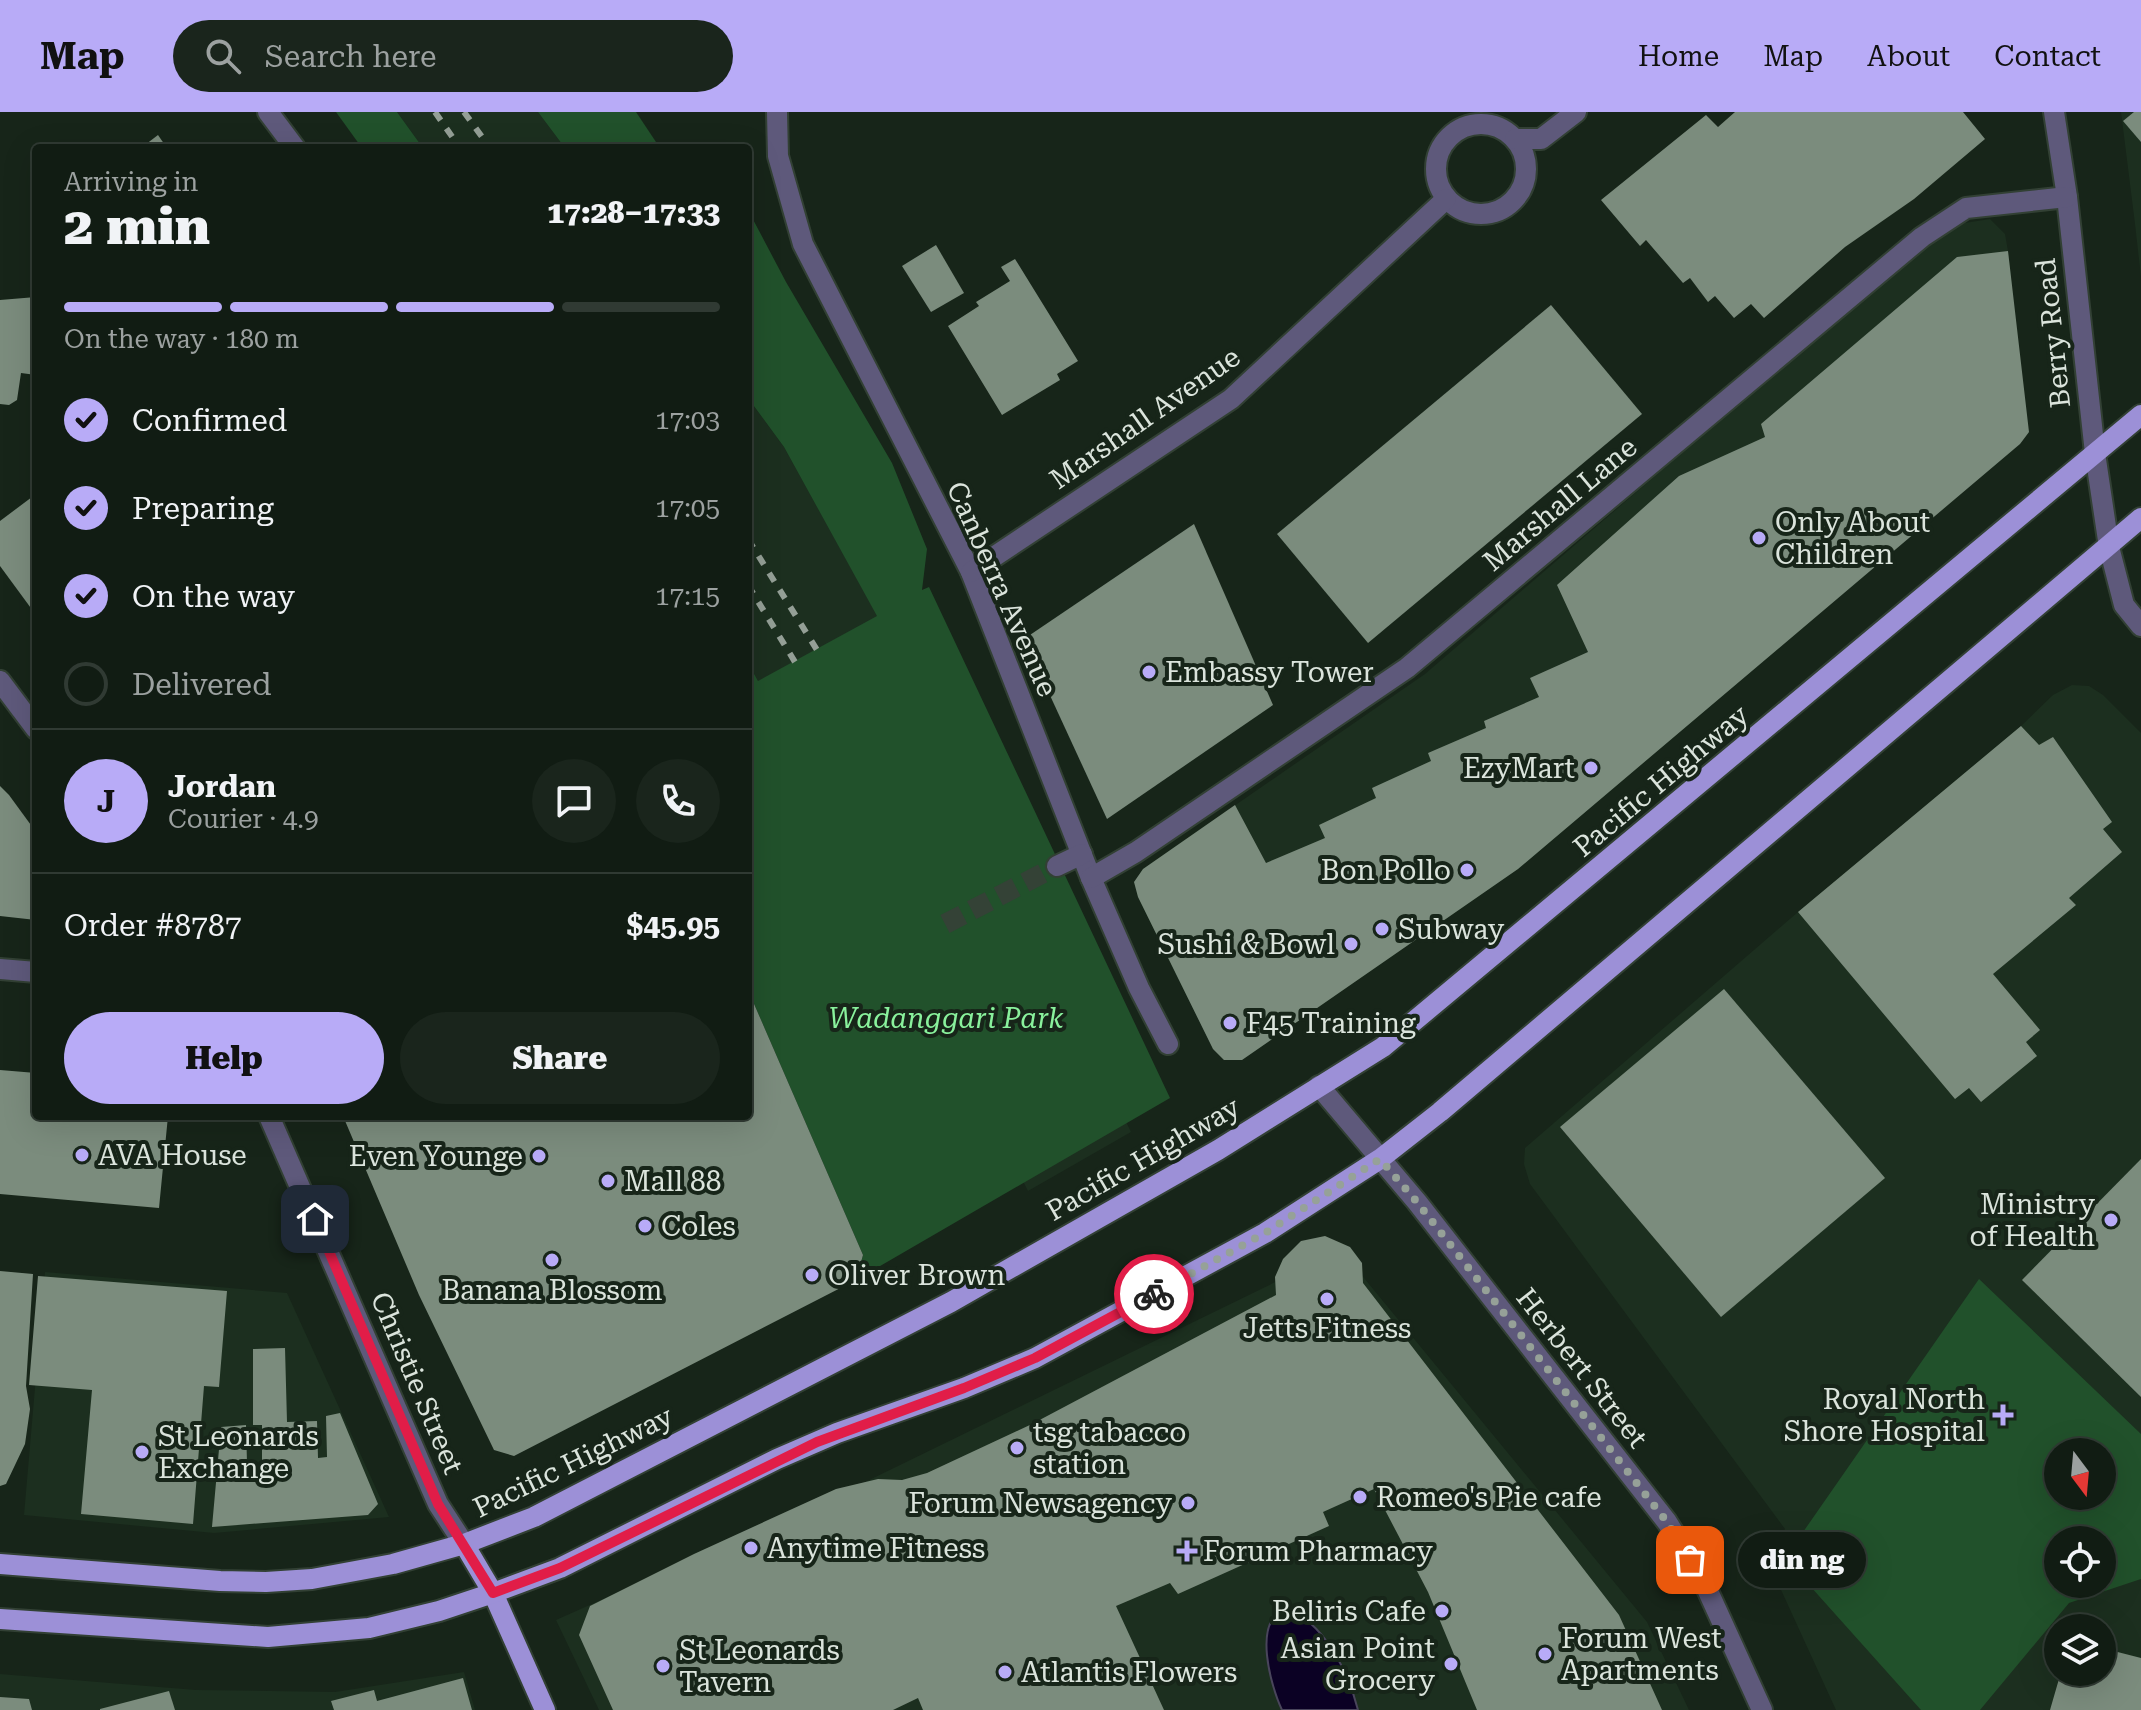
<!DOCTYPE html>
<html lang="en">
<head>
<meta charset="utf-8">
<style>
  :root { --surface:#111c13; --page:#1a251c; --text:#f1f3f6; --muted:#9ca1a0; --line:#303a33; --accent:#b8abf7 }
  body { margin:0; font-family:"Roboto Serif",serif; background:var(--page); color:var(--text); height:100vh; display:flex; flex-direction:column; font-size:30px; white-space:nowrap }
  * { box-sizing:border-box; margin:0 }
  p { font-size:26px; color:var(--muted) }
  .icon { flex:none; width:44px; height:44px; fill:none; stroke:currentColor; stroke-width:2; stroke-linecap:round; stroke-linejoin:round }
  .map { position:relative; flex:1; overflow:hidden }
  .drawer { position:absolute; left:32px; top:32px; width:720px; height:976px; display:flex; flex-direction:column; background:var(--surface); border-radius:8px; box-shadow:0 8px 32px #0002,0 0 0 2px var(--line) }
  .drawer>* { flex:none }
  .needle { width:52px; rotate:164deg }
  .tools { position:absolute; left:2044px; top:1326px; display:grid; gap:16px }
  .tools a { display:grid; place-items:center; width:72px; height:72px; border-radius:50%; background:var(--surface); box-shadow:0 8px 32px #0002,0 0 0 2px var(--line); font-size:40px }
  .pin { position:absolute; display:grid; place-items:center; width:68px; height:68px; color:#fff; margin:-34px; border-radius:16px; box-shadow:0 4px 12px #0006 }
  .courier { position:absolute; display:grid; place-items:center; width:80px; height:80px; margin:-40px; border:6px solid #e11d48; border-radius:50%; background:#fff; color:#222; box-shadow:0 2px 10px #0007 }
  .bubble { position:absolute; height:56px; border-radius:28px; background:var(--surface); box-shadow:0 8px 32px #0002,0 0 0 2px var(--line); font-size:26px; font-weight:800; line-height:56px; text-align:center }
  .head em { font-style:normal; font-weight:800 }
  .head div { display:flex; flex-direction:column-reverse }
  .head { display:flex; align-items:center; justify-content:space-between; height:136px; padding:0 32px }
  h1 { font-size:52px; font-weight:800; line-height:60px }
  .bar { display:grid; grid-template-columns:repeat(4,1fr); gap:12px 8px; align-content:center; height:96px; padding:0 32px }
  .bar i { height:10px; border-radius:6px; background:var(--line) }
  .bar .active { background:var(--accent) }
  .bar p { grid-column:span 4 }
  .line { display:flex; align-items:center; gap:20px; padding:0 32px; border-top:2px solid var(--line) }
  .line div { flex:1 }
  .round { display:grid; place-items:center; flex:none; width:84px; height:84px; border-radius:42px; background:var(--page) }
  ol { padding:0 32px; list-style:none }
  li { display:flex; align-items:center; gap:24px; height:88px }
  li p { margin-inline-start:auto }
  li .icon { padding:8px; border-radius:50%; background:var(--accent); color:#111; stroke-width:4 }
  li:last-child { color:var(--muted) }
  li i { width:44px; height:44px; border:4px solid var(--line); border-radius:50% }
  .cta { display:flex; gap:16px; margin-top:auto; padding:16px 32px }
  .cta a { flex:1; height:92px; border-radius:48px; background:var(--accent); color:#111; font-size:32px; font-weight:800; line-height:92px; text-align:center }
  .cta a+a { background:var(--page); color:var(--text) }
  header { display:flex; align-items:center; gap:48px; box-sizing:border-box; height:112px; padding:0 40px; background:var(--accent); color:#111 }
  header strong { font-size:38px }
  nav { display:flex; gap:44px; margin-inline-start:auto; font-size:28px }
  .search { width:560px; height:72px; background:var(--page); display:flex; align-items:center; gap:20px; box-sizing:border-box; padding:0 28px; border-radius:44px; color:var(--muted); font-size:30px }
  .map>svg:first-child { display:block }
</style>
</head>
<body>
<header>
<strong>Map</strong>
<div class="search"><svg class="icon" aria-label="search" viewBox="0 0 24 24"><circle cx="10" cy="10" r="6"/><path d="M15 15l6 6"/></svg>Search here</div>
<nav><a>Home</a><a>Map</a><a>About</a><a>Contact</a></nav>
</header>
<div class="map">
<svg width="2141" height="1598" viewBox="0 0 2141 1598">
  <rect width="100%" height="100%" fill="#172519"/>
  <g fill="#1c2f1f" fill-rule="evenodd">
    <polygon points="397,0 538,0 565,36 423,36"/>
    <polygon points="2121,0 2141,0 2141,165 2135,112"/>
    <polygon points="1990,107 2005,122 2008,139 2025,299 2020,331 1518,757 1242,948 1224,948 1213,937 1138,785 1134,770 1143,757 1425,562 1922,134 1958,112"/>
    <polygon points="748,286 784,335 897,539 1131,1020 1028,1079 928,882 748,551"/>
    <path d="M 2072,573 L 2089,574 L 2103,583 L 2141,621 L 2141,1598 L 1836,1598 L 1766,1445 L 1785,1417 L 1530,1072 L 1524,1052 L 1525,1036 L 1798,800 L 2021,614 L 2053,583 ZM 2058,1340 L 2102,1340 L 2102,1384 L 2058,1384 ZM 2058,1428 L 2102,1428 L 2102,1472 L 2058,1472 ZM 2058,1516 L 2102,1516 L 2102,1560 L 2058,1560 Z"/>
    <polygon points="1341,1138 1647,1510 1689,1598 599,1598 556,1508 859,1373"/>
    <polygon points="45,1160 287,1181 389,1405 214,1421 24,1403"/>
    <polygon points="464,1560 475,1598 0,1598 0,1562 196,1578 335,1580"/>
  </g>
  <g fill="#21512b" fill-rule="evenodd">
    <polygon points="336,0 397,0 423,36 362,36"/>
    <polygon points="538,0 636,0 660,36 565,36"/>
    <polygon points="748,98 786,170 892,351 927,437 922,478 929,475 1170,986 856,1168 863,1143 748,878 748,551 758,569 877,504 784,335 748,286"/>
    <path d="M 1979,1167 L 2141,1322 L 2141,1467 L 2069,1491 L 1980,1598 L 1921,1598 L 1785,1446 ZM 2058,1340 L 2102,1340 L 2102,1384 L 2058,1384 ZM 2102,1428 L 2102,1472 L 2058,1472 L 2058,1428 Z"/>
  </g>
  <path fill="#0b0124" stroke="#49455b" stroke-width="2" d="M 1285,1498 C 1324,1507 1349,1563 1358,1598 L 1282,1598 C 1271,1575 1252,1508 1285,1498 Z"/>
  <g fill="#7b8c7d">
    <polygon points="1735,0 1963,0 1985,27 1914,87 1845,135 1764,206 1751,192 1734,206 1715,184 1708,190 1690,166 1683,171 1646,128 1640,134 1601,88 1706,3 1718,15"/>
    <polygon points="2134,0 2141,0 2141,30 2123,9"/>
    <polygon points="158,23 167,36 141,36"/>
    <polygon points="936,133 964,181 931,200 902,154"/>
    <polygon points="2008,139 2029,320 2020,332 1518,757 1242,948 1224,948 1213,937 1138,785 1134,770 1143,757 1235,693 1266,751 1325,726 1319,713 1376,686 1372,676 1431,649 1428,641 1486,616 1484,609 1539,585 1530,566 1588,540 1557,473 1679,364 1765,325 1761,312 1957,145"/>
    <polygon points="1015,147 1078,249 1057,262 1060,268 1002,303 948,214 979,194 976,190 1010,169 1001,155"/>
    <polygon points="36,185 36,263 21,261 17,288 9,293 0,292 0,188"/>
    <polygon points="1551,193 1642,302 1368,531 1277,422"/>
    <polygon points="36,382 36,503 0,454 0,409"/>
    <polygon points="1194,412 1273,593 1107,707 1024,527"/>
    <polygon points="2021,614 2039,633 2053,625 2112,710 2103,717 2122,740 2069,786 2076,793 1993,862 2040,918 2026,930 2037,944 1981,990 1969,976 1955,987 1798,800"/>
    <polygon points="0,674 9,683 36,720 36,808 0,804"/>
    <polygon points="1724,877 1885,1066 1721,1205 1560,1015"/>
    <polygon points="748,878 863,1143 856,1168 514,1344 494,1338 419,1183 343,1004 748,1004"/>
    <polygon points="0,958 36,961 36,1004 168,1004 159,1096 0,1082"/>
    <polygon points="2141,1047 2141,1285 2022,1168"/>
    <polygon points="1325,1124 1350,1135 1362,1151 1363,1171 1619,1503 1662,1598 1477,1598 1428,1480 1374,1377 1323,1400 1329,1414 1178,1482 1170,1471 1116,1494 1164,1598 923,1598 918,1586 893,1598 613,1598 579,1523 590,1494 694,1442 836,1377 878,1367 902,1368 927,1361 1032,1312 1276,1183 1275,1165 1283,1147 1301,1129"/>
    <polygon points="0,1159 33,1162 26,1274 30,1297 25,1332 6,1372 0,1374"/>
    <polygon points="38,1164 227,1179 219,1275 204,1274 193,1412 81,1402 92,1278 29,1273"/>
    <polygon points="285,1236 287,1310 317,1309 318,1346 327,1345 326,1304 340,1301 378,1392 368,1403 212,1415 221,1315 246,1313 247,1351 262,1351 262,1313 253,1313 253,1237"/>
    <polygon points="2102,1536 2141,1546 2141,1598 2050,1598 2061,1560 2102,1560"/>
    <polygon points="463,1566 472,1598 334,1598 331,1589 374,1578 377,1589"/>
    <polygon points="169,1579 175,1598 100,1598 100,1597"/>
    <polygon points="0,1585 29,1587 32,1598 0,1598"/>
  </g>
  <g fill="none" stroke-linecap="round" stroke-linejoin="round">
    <polyline stroke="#344236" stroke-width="20" stroke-dasharray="20 10" stroke-linecap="butt" points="945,812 1057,754"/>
    <g stroke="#324034" stroke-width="24">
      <g id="minor">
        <polyline points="268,0 295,36"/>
        <polyline points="777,0 778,44 803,132 971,460 1091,766 1139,876 1168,932"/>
        <polyline points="2054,0 2067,85 2095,341 2109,435 2124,493 2141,514"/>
        <circle cx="1481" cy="57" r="45"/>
        <polyline points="1515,27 1541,27 1576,0"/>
        <polyline points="971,460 1231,287 1446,87"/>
        <polyline points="0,569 36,617"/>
        <polyline points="1057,754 1082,742"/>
        <polyline points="1091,766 1136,740 1407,556 1922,125 1966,96 2067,85"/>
        <polyline points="0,857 36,860"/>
        <polyline points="1319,974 1417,1090 1667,1410 1702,1466 1762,1598"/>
        <polyline points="269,1004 438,1392 464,1432"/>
      </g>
    </g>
    <g stroke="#324034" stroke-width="24">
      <g id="major">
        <polyline points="464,1432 493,1481 545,1598"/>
        <polyline points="0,1452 220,1469 266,1470 312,1467 393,1452 464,1432 534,1405 951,1190 1218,1038 1383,935 2141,303"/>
        <polyline points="0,1507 268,1525 369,1516 439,1499 493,1481 560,1456 777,1347 837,1321 964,1276 1035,1246 1265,1121 1380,1047 1440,1000 2141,406"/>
      </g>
    </g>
    <use href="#minor" stroke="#5e597b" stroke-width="20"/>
    <use href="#major" stroke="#9c90d7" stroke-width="20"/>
    <g stroke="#949f96" stroke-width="6" stroke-dasharray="10 10" stroke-linecap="butt">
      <polyline points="435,0 460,36"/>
      <polyline points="464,0 490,36"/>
      <polyline points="748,427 817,538"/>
      <polyline points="748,473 795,550"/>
    </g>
  </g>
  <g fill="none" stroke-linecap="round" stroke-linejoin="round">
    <polyline stroke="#96a198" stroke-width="8" stroke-dasharray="0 14.4" points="1154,1182 1265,1121 1380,1047 1417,1090 1667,1410 1690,1448"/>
    <polyline stroke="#e11d48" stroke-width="10" points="315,1107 438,1392 493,1481 560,1456 817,1330 964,1276 1035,1246 1154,1182"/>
  </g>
  <g fill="#b8abf7" stroke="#172519" stroke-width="3">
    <circle cx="1759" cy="426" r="8"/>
    <circle cx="1149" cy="560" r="8"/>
    <circle cx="1591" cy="656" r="8"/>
    <circle cx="1467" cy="758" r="8"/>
    <circle cx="1382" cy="817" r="8"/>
    <circle cx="1351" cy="832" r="8"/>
    <circle cx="1230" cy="911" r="8"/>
    <circle cx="82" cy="1043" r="8"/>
    <circle cx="539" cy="1044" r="8"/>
    <circle cx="608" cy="1069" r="8"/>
    <circle cx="2111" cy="1108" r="8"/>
    <circle cx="645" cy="1114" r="8"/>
    <circle cx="552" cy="1148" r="8"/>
    <circle cx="812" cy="1163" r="8"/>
    <circle cx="1327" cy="1187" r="8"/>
    <path d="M1999 1291h8v8h8v8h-8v8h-8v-8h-8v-8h8z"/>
    <circle cx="1017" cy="1336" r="8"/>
    <circle cx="142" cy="1340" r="8"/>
    <circle cx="1360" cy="1385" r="8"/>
    <circle cx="1188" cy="1391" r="8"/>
    <circle cx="751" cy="1436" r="8"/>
    <path d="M1183 1427h8v8h8v8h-8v8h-8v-8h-8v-8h8z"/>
    <circle cx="1442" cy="1499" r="8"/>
    <circle cx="1545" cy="1542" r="8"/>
    <circle cx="1451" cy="1552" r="8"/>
    <circle cx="663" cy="1554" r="8"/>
    <circle cx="1005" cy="1560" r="8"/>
  </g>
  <g text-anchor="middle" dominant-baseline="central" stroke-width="8" stroke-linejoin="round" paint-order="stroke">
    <g font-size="28" fill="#dbe4dc" stroke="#172519">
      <text transform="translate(2053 221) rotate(-96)">Berry Road</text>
      <text transform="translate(1145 306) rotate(-35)">Marshall Avenue</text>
      <text transform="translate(1560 392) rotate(-40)">Marshall Lane</text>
      <text transform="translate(1002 477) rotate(66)">Canberra Avenue</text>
      <text transform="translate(1661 669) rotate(-40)">Pacific Highway</text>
      <text transform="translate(1143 1047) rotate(-30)">Pacific Highway</text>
      <text transform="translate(1582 1256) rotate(52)">Herbert Street</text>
      <text transform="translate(417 1271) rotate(67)">Christie Street</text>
      <text transform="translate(573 1350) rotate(-26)">Pacific Highway</text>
    </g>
    <g font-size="28" fill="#dbe4dc" stroke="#172519" text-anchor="start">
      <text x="1775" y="410">Only About<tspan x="1775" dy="32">Children</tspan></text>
      <text x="1165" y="560">Embassy Tower</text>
      <text x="1575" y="656" text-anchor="end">EzyMart</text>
      <text x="1451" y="758" text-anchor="end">Bon Pollo</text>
      <text x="1398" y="817">Subway</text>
      <text x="1335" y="832" text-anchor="end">Sushi &amp; Bowl</text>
      <text x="1246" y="911">F45 Training</text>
      <text x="98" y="1043">AVA House</text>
      <text x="523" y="1044" text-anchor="end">Even Younge</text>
      <text x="624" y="1069">Mall 88</text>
      <text x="2095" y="1092" text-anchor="end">Ministry<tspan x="2095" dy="32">of Health</tspan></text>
      <text x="661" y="1114">Coles</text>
      <text x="828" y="1163">Oliver Brown</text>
      <text x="552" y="1178" text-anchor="middle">Banana Blossom</text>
      <text x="1327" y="1216" text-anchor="middle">Jetts Fitness</text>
      <text x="1985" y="1287" text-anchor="end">Royal North<tspan x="1985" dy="32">Shore Hospital</tspan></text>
      <text x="1033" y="1320">tsg tabacco<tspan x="1033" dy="32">station</tspan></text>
      <text x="158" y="1324">St Leonards<tspan x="158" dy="32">Exchange</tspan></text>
      <text x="1376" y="1385">Romeo's Pie cafe</text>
      <text x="1172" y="1391" text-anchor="end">Forum Newsagency</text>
      <text x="767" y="1436">Anytime Fitness</text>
      <text x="1203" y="1439">Forum Pharmacy</text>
      <text x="1426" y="1499" text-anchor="end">Beliris Cafe</text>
      <text x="1561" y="1526">Forum West<tspan x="1561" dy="32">Apartments</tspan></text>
      <text x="1435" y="1536" text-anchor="end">Asian Point<tspan x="1435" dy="32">Grocery</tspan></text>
      <text x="679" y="1538">St Leonards<tspan x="679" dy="32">Tavern</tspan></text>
      <text x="1021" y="1560">Atlantis Flowers</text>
    </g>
    <g font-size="28" font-style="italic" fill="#89f19c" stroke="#172519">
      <text x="946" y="906">Wadanggari Park</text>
    </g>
  </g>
</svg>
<div class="tools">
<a><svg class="needle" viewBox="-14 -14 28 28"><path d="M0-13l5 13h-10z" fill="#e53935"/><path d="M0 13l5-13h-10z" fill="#9ca1a0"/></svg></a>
<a><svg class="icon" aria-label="locate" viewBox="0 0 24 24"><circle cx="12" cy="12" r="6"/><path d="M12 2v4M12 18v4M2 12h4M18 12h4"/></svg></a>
<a><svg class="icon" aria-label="layers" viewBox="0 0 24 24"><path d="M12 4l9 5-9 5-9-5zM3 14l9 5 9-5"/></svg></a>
</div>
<div class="pin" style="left:1690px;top:1448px;background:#ea580c"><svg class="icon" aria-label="bag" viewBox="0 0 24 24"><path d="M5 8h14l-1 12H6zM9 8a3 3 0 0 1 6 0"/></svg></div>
<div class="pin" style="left:315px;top:1107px;background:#1f2937"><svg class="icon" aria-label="home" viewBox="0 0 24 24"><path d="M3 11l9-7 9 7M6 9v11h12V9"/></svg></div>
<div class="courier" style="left:1154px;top:1182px"><svg class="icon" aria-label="bike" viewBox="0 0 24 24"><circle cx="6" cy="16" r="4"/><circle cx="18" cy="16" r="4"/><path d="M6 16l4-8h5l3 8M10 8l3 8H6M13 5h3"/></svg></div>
<div class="bubble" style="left:1738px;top:1420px;width:128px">din ng</div>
<section class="drawer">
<div class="head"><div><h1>2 min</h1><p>Arriving in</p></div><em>17:28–17:33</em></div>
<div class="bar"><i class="active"></i><i class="active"></i><i class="active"></i><i></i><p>On the way · 180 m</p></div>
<ol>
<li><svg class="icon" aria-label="check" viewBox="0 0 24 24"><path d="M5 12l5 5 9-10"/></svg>Confirmed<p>17:03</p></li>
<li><svg class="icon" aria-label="check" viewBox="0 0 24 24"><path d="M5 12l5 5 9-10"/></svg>Preparing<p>17:05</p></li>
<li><svg class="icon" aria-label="check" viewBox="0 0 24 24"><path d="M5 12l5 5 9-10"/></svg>On the way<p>17:15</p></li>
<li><i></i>Delivered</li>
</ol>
<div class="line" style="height:144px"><b class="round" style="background:var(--accent);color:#111">J</b><div><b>Jordan</b><p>Courier · 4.9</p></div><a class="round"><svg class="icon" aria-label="chat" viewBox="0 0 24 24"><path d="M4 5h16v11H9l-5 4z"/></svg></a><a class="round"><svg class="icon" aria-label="phone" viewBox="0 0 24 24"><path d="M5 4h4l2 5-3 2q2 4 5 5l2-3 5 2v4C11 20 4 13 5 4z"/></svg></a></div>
<div class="line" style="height:104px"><div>Order #8787</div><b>$45.95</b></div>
<div class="cta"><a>Help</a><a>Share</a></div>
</section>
</div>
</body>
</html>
